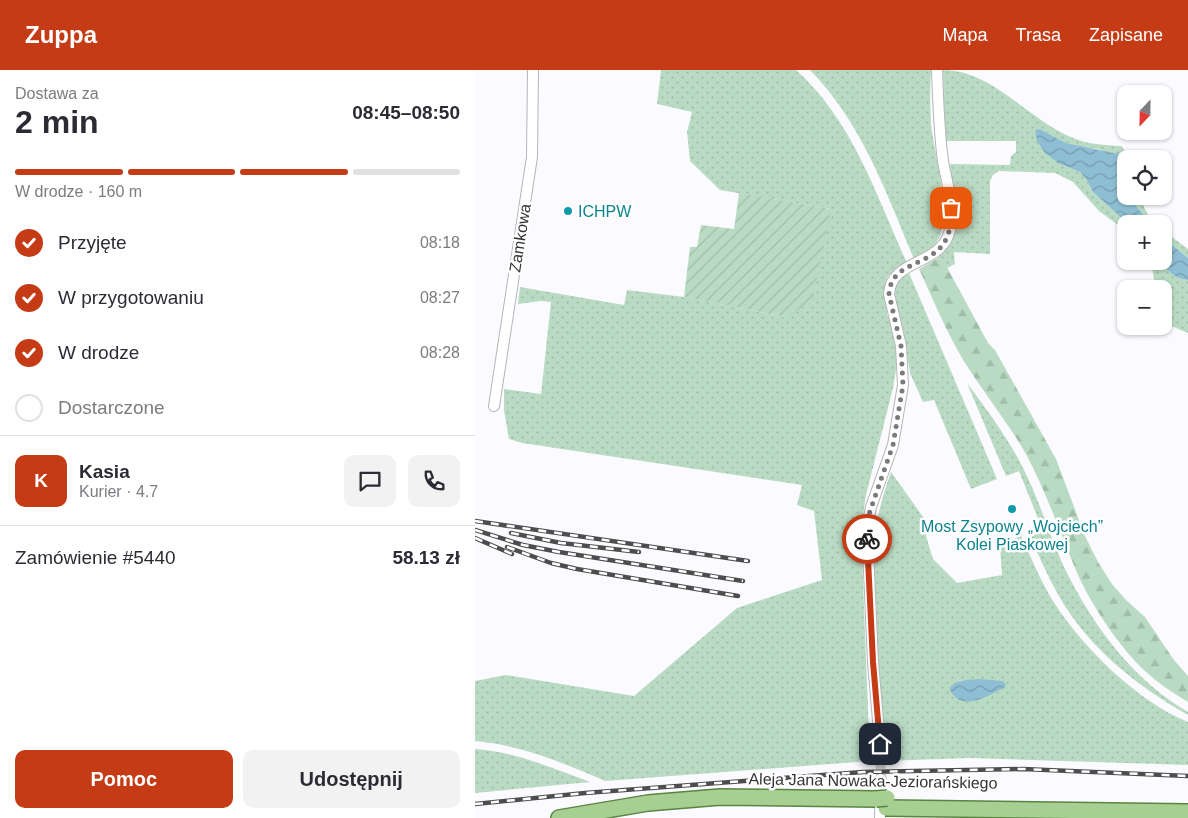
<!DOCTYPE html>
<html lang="pl">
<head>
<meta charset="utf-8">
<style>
  :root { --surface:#fff; --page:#f2f2f3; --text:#2b2b33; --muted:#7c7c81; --line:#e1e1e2; --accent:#c43b15 }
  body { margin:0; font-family:Helvetica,sans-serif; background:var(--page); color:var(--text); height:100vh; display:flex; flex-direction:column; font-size:19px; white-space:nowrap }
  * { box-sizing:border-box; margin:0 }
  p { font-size:16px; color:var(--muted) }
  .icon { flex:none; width:28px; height:28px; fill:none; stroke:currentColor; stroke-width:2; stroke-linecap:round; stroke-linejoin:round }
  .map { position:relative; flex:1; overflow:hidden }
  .side { display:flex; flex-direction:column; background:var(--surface); width:475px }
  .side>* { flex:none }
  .needle { width:32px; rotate:202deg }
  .fabs { position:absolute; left:642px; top:15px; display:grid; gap:10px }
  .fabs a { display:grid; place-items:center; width:55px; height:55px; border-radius:10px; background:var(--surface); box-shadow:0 1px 4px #0004; font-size:25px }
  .pin { position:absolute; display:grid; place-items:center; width:42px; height:42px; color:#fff; margin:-21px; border-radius:10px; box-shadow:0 2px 8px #0006 }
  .courier { position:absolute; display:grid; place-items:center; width:50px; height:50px; margin:-25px; border:4px solid #c43b15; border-radius:50%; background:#fff; color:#222; box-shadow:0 1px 6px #0007 }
  .overview em { font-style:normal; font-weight:700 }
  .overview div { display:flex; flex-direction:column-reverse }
  .overview { display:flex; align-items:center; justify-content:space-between; height:85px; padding:0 15px }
  h1 { font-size:32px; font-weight:700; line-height:38px }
  .bar { display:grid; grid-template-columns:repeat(4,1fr); gap:8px 5px; align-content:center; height:60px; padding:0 15px }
  .bar i { height:6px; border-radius:4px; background:var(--line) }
  .bar .selected { background:var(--accent) }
  .bar p { grid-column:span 4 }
  .line { display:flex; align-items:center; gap:12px; padding:0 15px; border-top:1px solid var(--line) }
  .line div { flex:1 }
  .round { display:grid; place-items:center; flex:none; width:52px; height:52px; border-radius:10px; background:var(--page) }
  ol { padding:0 15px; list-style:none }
  li { display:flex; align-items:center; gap:15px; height:55px }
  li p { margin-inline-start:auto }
  li .icon { padding:5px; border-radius:50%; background:var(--accent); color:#fff; stroke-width:4 }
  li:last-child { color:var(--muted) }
  li i { width:28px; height:28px; border:2px solid var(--line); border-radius:50% }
  .primary-button { display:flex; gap:10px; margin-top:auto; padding:10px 15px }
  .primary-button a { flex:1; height:58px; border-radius:10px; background:var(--accent); color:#fff; font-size:20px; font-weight:700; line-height:58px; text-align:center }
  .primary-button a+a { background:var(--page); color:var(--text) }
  header { display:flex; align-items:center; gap:30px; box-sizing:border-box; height:70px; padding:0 25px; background:var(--accent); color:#fff }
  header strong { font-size:24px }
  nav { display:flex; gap:28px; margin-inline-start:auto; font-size:18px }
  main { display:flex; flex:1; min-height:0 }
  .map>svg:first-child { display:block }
</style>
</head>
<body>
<header>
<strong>Zuppa</strong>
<nav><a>Mapa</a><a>Trasa</a><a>Zapisane</a></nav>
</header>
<main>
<section class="side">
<div class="overview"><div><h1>2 min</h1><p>Dostawa za</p></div><em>08:45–08:50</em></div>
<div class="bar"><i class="selected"></i><i class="selected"></i><i class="selected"></i><i></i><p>W drodze · 160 m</p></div>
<ol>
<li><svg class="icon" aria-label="check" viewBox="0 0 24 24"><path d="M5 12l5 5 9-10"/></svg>Przyjęte<p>08:18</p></li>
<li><svg class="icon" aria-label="check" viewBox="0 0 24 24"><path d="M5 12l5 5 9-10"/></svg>W przygotowaniu<p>08:27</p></li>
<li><svg class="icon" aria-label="check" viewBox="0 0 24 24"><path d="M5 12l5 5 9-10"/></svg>W drodze<p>08:28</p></li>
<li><i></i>Dostarczone</li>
</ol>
<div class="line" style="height:90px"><b class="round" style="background:var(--accent);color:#fff">K</b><div><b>Kasia</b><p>Kurier · 4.7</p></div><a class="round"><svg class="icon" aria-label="chat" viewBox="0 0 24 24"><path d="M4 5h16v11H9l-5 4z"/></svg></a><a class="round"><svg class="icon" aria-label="phone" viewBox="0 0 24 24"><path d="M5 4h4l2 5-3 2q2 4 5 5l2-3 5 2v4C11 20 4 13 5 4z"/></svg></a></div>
<div class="line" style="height:65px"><div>Zamówienie #5440</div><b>58.13 zł</b></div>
<div class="primary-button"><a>Pomoc</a><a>Udostępnij</a></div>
</section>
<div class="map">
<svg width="713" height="748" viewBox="0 0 713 748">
  <defs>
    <pattern id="grass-dots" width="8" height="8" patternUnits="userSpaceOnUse" patternTransform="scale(1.25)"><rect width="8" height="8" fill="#badbc3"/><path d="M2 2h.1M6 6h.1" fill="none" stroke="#a0bda8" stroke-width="1.8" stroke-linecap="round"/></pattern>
    <pattern id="forest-firs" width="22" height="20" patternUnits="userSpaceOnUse" patternTransform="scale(1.25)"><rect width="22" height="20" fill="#badbc3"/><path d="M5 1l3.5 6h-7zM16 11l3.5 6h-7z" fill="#a0bda8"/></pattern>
    <pattern id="garden-furrows" width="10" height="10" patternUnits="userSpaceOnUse" patternTransform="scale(1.25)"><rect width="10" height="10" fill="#badbc3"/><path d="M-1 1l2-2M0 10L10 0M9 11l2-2" fill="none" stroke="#a0bda8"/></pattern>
    <pattern id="water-waves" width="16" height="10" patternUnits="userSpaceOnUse" patternTransform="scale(1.25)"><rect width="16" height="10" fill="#8ebed4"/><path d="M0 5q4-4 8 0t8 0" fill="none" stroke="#759bad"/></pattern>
  </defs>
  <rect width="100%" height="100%" fill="#fbfbff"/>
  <g fill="url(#grass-dots)">
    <path d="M 186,0 L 321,0 C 378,51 401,125 432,193 L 413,206 L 410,216 L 412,244 L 420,267 L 422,294 L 418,318 L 391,425 L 386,459 L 395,691 L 130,711 C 89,693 45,675 0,671 L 0,611 L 31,605 L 159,626 L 262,538 L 347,510 L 339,441 L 322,435 L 327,415 L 47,373 L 34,369 L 29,340 L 29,319 L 66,324 L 76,232 L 66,231 L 43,234 L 45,217 L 149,235 L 152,220 L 209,227 L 310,247 L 356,139 L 245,120 L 215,91 L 212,62 L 217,42 L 182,34 Z"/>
    <path d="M 335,0 L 456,0 C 455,17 455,36 456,54 C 459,83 478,146 463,170 C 458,179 447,184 439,189 C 411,122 387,53 335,0 Z"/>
    <path d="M 468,0 C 520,0 557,55 604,70 C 617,75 633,75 646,76 L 657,89 L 651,89 L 651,100 L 650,90 L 623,79 L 607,77 L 591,73 L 565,59 L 585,94 L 605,102 L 611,109 L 618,122 L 653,154 L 651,154 L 651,161 L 624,141 L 598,112 L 580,103 L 524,101 L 518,105 L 515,111 L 515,184 L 479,182 L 480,194 L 472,198 L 467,188 L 463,188 L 476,170 L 481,152 L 475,94 L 535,95 L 536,86 L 541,82 L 541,71 L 470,71 Z"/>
    <polygon points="658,126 664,126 673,145 682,154 676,154 661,136"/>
    <polygon points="689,161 713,179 713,188 689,168"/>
    <path d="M 676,191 L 686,191 C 692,202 701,209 713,210 L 713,263 L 689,253 L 689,219 L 677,219 L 679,209 Z"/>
    <polygon points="434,203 522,409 496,419 459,330 448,332 435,303 428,258 418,221 424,210"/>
    <path d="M 492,313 C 512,340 533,368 548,398 C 566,433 576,472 594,507 C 622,561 660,611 713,642 L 713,645 C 662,616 615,579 585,528 C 573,507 563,484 553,462 L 566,456 L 544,401 L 531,406 Z"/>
    <path d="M 416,402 L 451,451 L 451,466 L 458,489 L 482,513 L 527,505 L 525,475 L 546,466 C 556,487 565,510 578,531 C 606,576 663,632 713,652 L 713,695 L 496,688 L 408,691 L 411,664 L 407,663 L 398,480 C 400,452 407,428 416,402 Z"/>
    <path d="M 0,679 C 38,681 80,699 115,712 L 0,723 Z"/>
  </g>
  <path fill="url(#forest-firs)" d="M 463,188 L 467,188 L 513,273 L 520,280 L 581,389 L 610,466 L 623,492 L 637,514 L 651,530 L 670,547 L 699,590 L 713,606 L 713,632 C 698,623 683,613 670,601 C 645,578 617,536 603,505 C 586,465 572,424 552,386 C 533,352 507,321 487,288 C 470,259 458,229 444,199 Z"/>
  <polygon fill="url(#garden-furrows)" points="264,123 356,139 337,232 310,247 209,227 215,177 222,177 226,155 259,159"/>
  <g fill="url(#water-waves)">
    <polygon points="565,59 591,73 643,84 650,90 651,126 658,126 661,136 676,154 653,154 618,122 611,109 605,102 585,94 570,83 562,71 560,60"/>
    <path d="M 689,168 L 713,188 L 713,210 C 701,209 692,202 686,191 L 689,191 Z"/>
    <path d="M 505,609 L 528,611 L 531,615 L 529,618 C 512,626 487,643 475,620 L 475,617 L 480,613 L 491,610 Z"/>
  </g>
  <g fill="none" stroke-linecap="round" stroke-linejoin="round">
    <polyline stroke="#d3d3d7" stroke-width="10" stroke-dasharray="10 5" stroke-linecap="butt" points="405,674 406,709"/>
    <g stroke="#b4b5b9" stroke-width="12">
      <g id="minor">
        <polyline points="19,336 57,87 58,0"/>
        <path d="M 405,674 L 398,592 L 392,457 L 396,437 L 418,375 L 428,315 L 426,276 L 414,224 C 416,190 462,195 473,166 C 482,142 472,115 468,91 C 464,61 463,30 462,0"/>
        <polyline points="405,748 406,709"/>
      </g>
    </g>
    <g stroke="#598442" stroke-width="18">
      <g id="primary">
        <polyline points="411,738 713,742"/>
        <polyline points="84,748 173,733 245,727 401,729"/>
      </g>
    </g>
    <use href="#minor" stroke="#fff" stroke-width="10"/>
    <use href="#primary" stroke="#a7cf92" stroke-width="15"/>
    <g stroke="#4d4d4e" stroke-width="4.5">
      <g id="rail">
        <polyline points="0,451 273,491"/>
        <polyline points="0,460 48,475 84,482 268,511"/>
        <polyline points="36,463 86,473 164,482"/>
        <polyline points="0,468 37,484"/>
        <polyline points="32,477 76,493 102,499 263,526"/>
        <polyline points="0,734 110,723 388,702 548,699 713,706"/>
      </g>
    </g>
    <use href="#rail" stroke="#fff" stroke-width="2.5" stroke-dasharray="8" stroke-linecap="butt"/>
    <g stroke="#598442" stroke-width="18" stroke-linecap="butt">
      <polyline id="primary-bridge" points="401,729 412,728"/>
    </g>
    <use href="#primary-bridge" stroke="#a7cf92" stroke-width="15"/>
  </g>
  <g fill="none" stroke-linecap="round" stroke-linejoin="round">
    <path stroke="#7a7a7c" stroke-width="5" stroke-dasharray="0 9" d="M 392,469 L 393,447 L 418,375 L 428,315 L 426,276 L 414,224 C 417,181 480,205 476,138"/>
    <polyline stroke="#c43b15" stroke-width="6" points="392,469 398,592 405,674"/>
  </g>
  <g fill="#0f9aa8" stroke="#fff" stroke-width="2">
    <circle cx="93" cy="141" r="5"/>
    <circle cx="537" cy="439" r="5"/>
  </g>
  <g text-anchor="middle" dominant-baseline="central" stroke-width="5" stroke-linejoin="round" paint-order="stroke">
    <g font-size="16" fill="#0d838f" stroke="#fff" text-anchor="start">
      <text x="103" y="141">ICHPW</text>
      <text x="537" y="456" text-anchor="middle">Most Zsypowy „Wojciech”<tspan x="537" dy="18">Kolei Piaskowej</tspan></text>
    </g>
    <g font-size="16" fill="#353536" stroke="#fff">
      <text transform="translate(45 168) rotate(-81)">Zamkowa</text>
      <text transform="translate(398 711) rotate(1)">Aleja Jana Nowaka-Jeziorańskiego</text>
    </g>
  </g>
</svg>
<div class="fabs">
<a><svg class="needle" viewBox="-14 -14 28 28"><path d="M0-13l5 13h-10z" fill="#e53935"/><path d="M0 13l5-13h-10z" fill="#7c7c81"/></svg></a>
<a><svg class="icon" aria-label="locate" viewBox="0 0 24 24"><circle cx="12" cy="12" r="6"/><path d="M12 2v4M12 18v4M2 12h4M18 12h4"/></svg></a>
<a>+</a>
<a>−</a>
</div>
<div class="pin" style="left:476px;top:138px;background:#ea580c"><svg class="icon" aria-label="bag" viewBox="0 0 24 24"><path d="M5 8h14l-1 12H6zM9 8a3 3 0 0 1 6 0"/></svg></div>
<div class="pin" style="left:405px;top:674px;background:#1f2937"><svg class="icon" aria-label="home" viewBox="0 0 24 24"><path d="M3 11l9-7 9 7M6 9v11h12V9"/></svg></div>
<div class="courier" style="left:392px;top:469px"><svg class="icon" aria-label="bike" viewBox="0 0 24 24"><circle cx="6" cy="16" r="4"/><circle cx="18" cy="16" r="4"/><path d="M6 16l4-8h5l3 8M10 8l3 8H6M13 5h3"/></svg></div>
</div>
</main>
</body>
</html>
